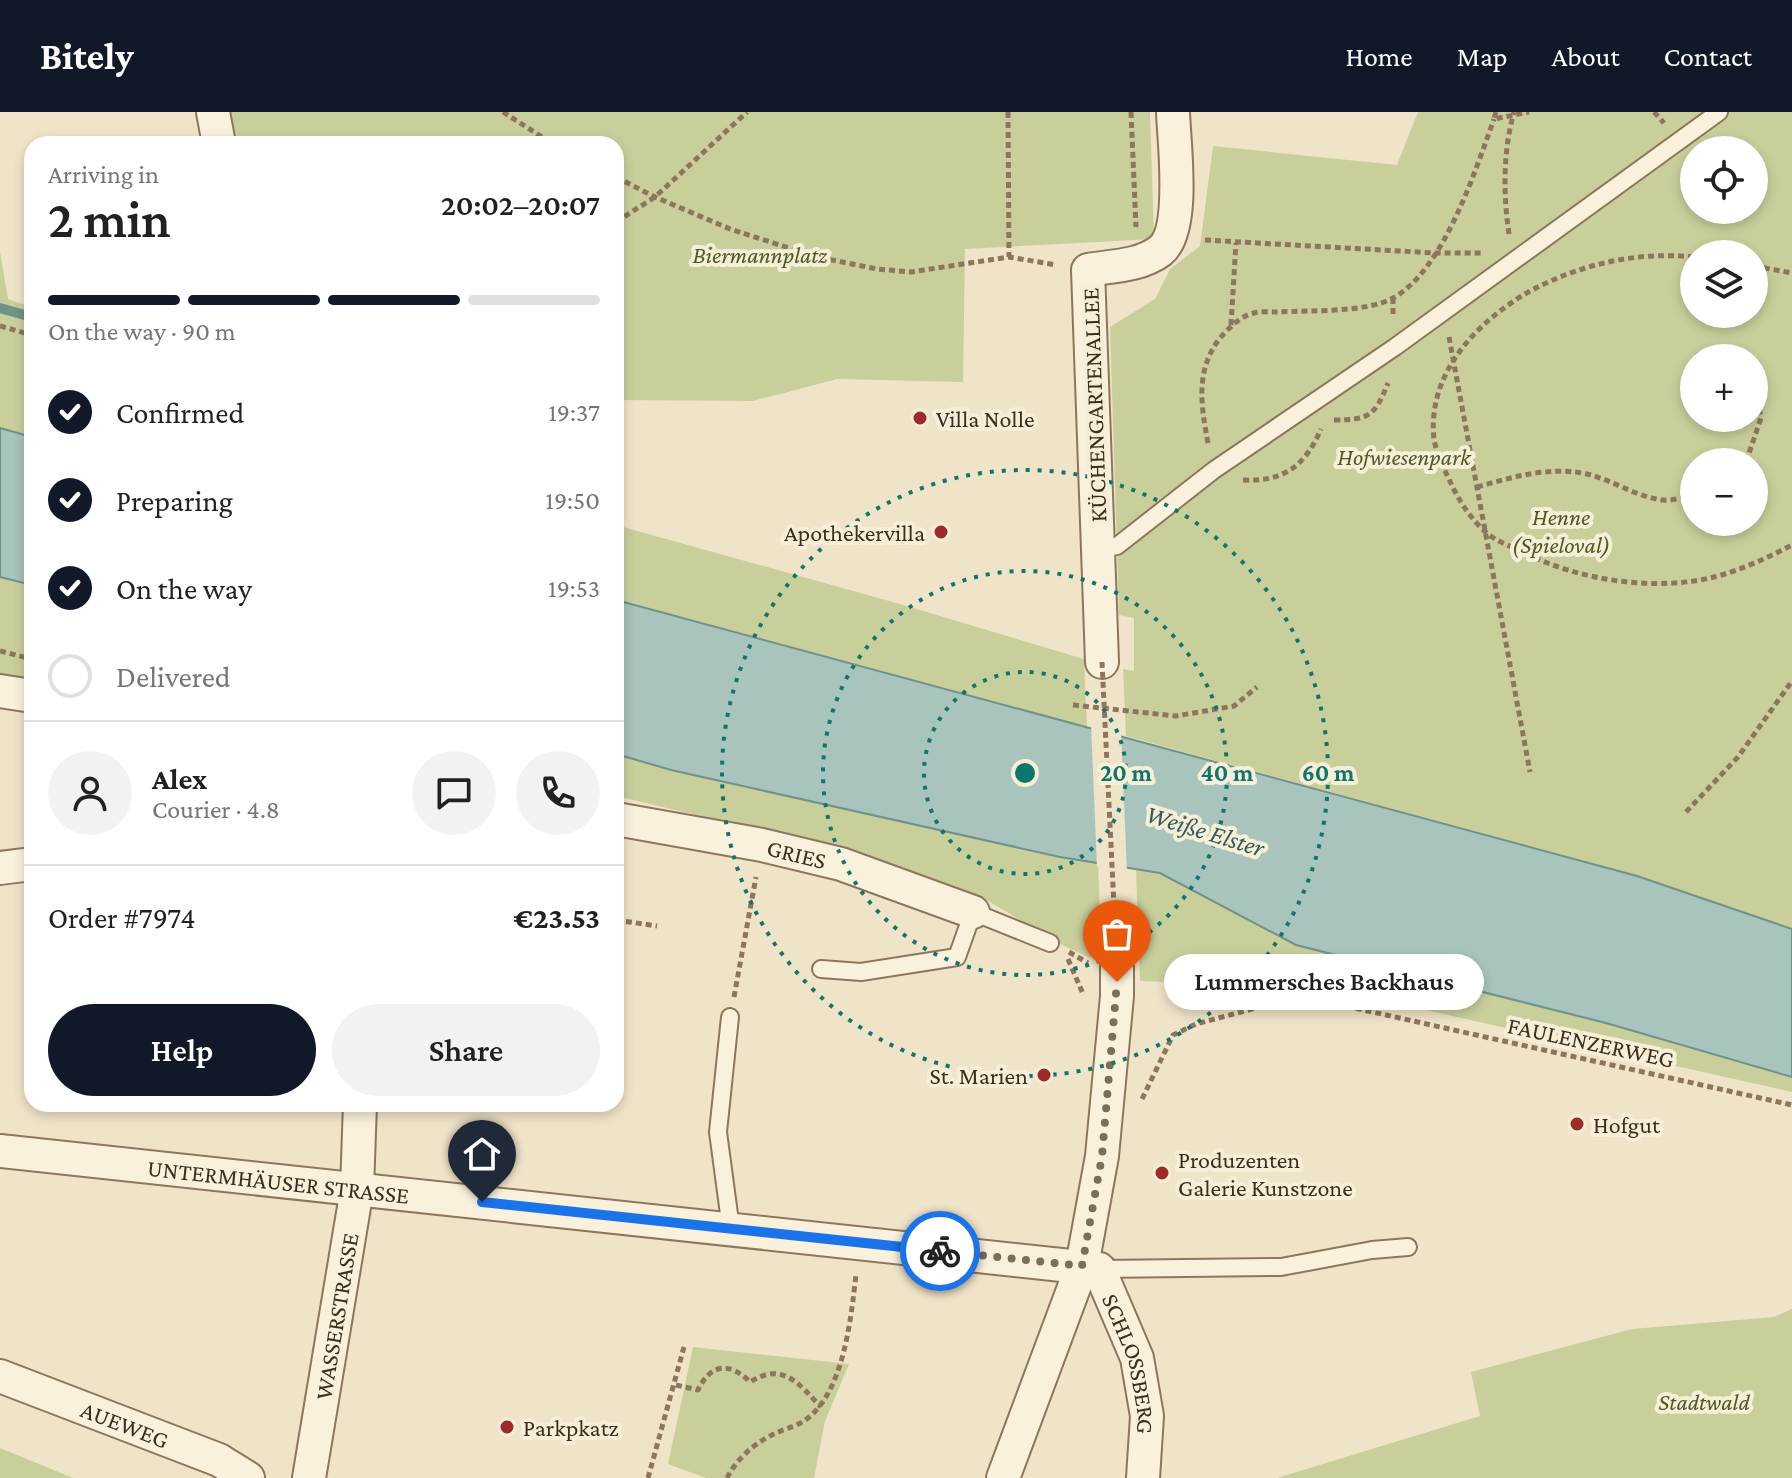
<!DOCTYPE html>
<html lang="en">
<head>
<meta charset="utf-8">
<style>
  :root { --surface:#fff; --page:#f2f2f2; --text:#202124; --muted:#757577; --line:#e0e0e0; --accent:#111827 }
  body { margin:0; font-family:"Crimson Pro",serif; background:var(--page); color:var(--text); height:100vh; display:flex; flex-direction:column; font-size:30px; white-space:nowrap }
  * { box-sizing:border-box; margin:0 }
  p { font-size:26px; color:var(--muted) }
  .icon { flex:none; width:44px; height:44px; fill:none; stroke:currentColor; stroke-width:2; stroke-linecap:round; stroke-linejoin:round }
  .map { position:relative; flex:1; overflow:hidden }
  .side { position:absolute; left:24px; top:24px; width:600px; height:976px; display:flex; flex-direction:column; background:var(--surface); border-radius:24px; box-shadow:0 4px 12px #0003 }
  .side>* { flex:none }
  .tools { position:absolute; left:1680px; top:24px; display:grid; gap:16px }
  .tools a { display:grid; place-items:center; width:88px; height:88px; border-radius:50%; background:var(--surface); box-shadow:0 4px 12px #0003; font-size:40px }
  .pin { position:absolute; display:grid; place-items:center; width:68px; height:68px; color:#fff; margin:-82px -34px; border-radius:50% 50% 50% 0; rotate:-45deg; box-shadow:0 0 8px #0007 }
  .pin .icon { rotate:45deg }
  .courier { position:absolute; display:grid; place-items:center; width:80px; height:80px; margin:-40px; border:6px solid #1a73e8; border-radius:50%; background:#fff; color:#222; box-shadow:0 2px 10px #0007 }
  .bubble { position:absolute; height:56px; border-radius:28px; background:var(--surface); box-shadow:0 4px 12px #0003; font-size:26px; font-weight:600; line-height:56px; text-align:center }
  .head em { font-style:normal; font-weight:600 }
  .head div { display:flex; flex-direction:column-reverse }
  .head { display:flex; align-items:center; justify-content:space-between; height:136px; padding:0 24px }
  h1 { font-size:52px; font-weight:600; line-height:60px }
  .bar { display:grid; grid-template-columns:repeat(4,1fr); gap:12px 8px; align-content:center; height:96px; padding:0 24px }
  .bar i { height:10px; border-radius:6px; background:var(--line) }
  .bar .active { background:var(--accent) }
  .bar p { grid-column:span 4 }
  .line { display:flex; align-items:center; gap:20px; padding:0 24px; border-top:2px solid var(--line) }
  .line div { flex:1 }
  .round { display:grid; place-items:center; flex:none; width:84px; height:84px; border-radius:42px; background:var(--page) }
  ol { padding:0 24px; list-style:none }
  li { display:flex; align-items:center; gap:24px; height:88px }
  li p { margin-inline-start:auto }
  li .icon { padding:8px; border-radius:50%; background:var(--accent); color:#fff; stroke-width:4 }
  li:last-child { color:var(--muted) }
  li i { width:44px; height:44px; border:4px solid var(--line); border-radius:50% }
  .cta { display:flex; gap:16px; margin-top:auto; padding:16px 24px }
  .cta a { flex:1; height:92px; border-radius:48px; background:var(--accent); color:#fff; font-size:32px; font-weight:600; line-height:92px; text-align:center }
  .cta a+a { background:var(--page); color:var(--text) }
  header { display:flex; align-items:center; gap:48px; box-sizing:border-box; height:112px; padding:0 40px; background:var(--accent); color:#fff }
  header strong { font-size:38px }
  nav { display:flex; gap:44px; margin-inline-start:auto; font-size:28px }
  .map>svg:first-child { display:block }
</style>
</head>
<body>
<header>
<strong>Bitely</strong>
<nav><a>Home</a><a>Map</a><a>About</a><a>Contact</a></nav>
</header>
<div class="map">
<svg width="1792" height="1366" viewBox="0 0 1792 1366">
  <rect width="100%" height="100%" fill="#f0e4c8"/>
  <g fill="#c9cf9b" fill-rule="evenodd">
    <polygon points="226,0 1150,0 1154,127 965,137 963,270 837,267 753,289 616,288 616,32 232,32"/>
    <path d="M 1418,0 L 1792,0 L 1792,817 L 1637,764 L 1126,624 L 1123,557 L 1134,559 L 1134,506 L 1119,503 L 1110,215 L 1155,187 L 1170,157 L 1200,134 L 1213,34 L 1397,53 ZM 1694,38 L 1754,38 L 1754,98 L 1694,98 ZM 1694,142 L 1754,142 L 1754,202 L 1694,202 ZM 1694,246 L 1754,246 L 1754,306 L 1694,306 ZM 1694,350 L 1754,350 L 1754,410 L 1694,410 Z"/>
    <polygon points="0,140 8,187 32,195 32,325 0,316"/>
    <polygon points="616,413 900,492 1084,547 1087,615 616,488"/>
    <polygon points="0,465 32,473 32,567 0,565"/>
    <polygon points="616,642 671,658 1060,745 1098,751 1102,851 1064,834 983,786 849,739 616,684"/>
    <polygon points="1136,757 1160,761 1606,911 1792,965 1792,980 1363,884 1231,872 1140,869"/>
    <polygon points="1792,1197 1792,1366 1277,1366 1480,1304 1471,1260 1632,1217 1774,1205"/>
    <polygon points="693,1235 849,1252 825,1309 814,1366 706,1366 668,1352"/>
    <polygon points="0,1336 73,1366 0,1366"/>
  </g>
  <g fill="#a9c4bc" stroke="#6f938a" stroke-width="2">
    <polygon points="0,316 32,325 32,473 0,465"/>
    <polygon points="616,488 1637,764 1792,817 1792,965 1606,911 1296,833 1160,761 1060,745 671,658 616,642"/>
  </g>
  <polygon fill="#f0e4c8" points="1091,611 1121,619 1127,760 1097,755"/>
  <g fill="none" stroke-linecap="round" stroke-linejoin="round">
    <polyline stroke="#6f938a" stroke-width="10" points="0,196 32,205"/>
    <g stroke="#8d765c" stroke-width="20">
      <g id="lane">
        <polyline points="1100,437 1117,434 1214,358 1395,235 1719,0"/>
        <polyline points="821,857 861,860 957,845 973,800 1050,831"/>
        <polyline points="730,905 718,1020 731,1117"/>
        <polyline points="1099,1157 1281,1155 1372,1138 1408,1135"/>
      </g>
    </g>
    <g stroke="#8d765c" stroke-width="36">
      <g id="street">
        <polyline points="213,0 219,32"/>
        <path d="M 1102,550 L 1088,158 C 1112,154 1140,154 1160,139 C 1186,119 1174,31 1173,0"/>
        <polyline points="0,579 32,584"/>
        <path id="s1" d="M 616,707 L 762,733 L 841,752 L 973,800"/>
        <polyline points="0,756 32,752"/>
        <path id="s2" d="M 0,1039 L 1099,1157 L 1137,1246 L 1147,1304 L 1143,1366"/>
        <path id="s3" d="M 0,1264 L 219,1348 L 248,1366"/>
        <path id="s4" d="M 309,1366 L 357,1077 L 360,992"/>
        <polyline points="1003,1366 1082,1154 1102,1044 1117,884 1117,855"/>
      </g>
    </g>
    <g stroke="#8d765c" stroke-width="5" stroke-dasharray="6 4" stroke-linecap="butt">
      <polyline points="503,0 553,32"/>
      <polyline points="1008,0 1009,145"/>
      <polyline points="1131,0 1136,115"/>
      <polyline points="1496,0 1494,7 1529,0"/>
      <polyline points="1654,0 1664,11"/>
      <polyline points="616,65 655,85 730,117 817,145 877,157 911,160 1009,145 1056,153"/>
      <polyline points="616,110 655,85 747,0"/>
      <path d="M 1509,122 C 1503,82 1503,39 1514,0"/>
      <polyline points="1205,128 1435,141 1482,141"/>
      <path d="M 1694,145 C 1635,139 1576,153 1525,182 C 1474,213 1427,263 1434,327 C 1436,340 1443,355 1449,367 C 1457,386 1471,408 1487,421 C 1497,430 1513,435 1525,441 C 1578,468 1655,480 1714,465 C 1741,458 1767,446 1792,433"/>
      <polyline points="1754,154 1792,161"/>
      <polyline points="1393,186 1393,205"/>
      <polyline points="1231,213 1236,131"/>
      <polyline points="0,214 32,223"/>
      <polyline points="1449,225 1530,660"/>
      <polyline points="1696,246 1698,243 1714,239 1732,246"/>
      <polyline points="1694,251 1688,262 1694,282"/>
      <path d="M 1334,308 C 1369,308 1375,304 1388,271"/>
      <path d="M 1208,331 C 1201,294 1195,258 1220,226 C 1229,216 1240,204 1254,201 C 1261,199 1271,200 1278,200 C 1310,198 1366,201 1393,186 C 1444,158 1475,59 1494,7"/>
      <polyline points="1746,350 1761,306 1754,265"/>
      <path d="M 1243,368 C 1284,370 1305,354 1321,317"/>
      <path d="M 1477,375 C 1513,365 1549,354 1587,362 C 1613,368 1636,385 1663,388 C 1673,389 1684,385 1694,383"/>
      <polyline points="0,539 32,547"/>
      <polyline points="1073,593 1176,604 1234,594 1257,575"/>
      <polyline points="1686,700 1738,645 1792,569"/>
      <polyline points="616,808 657,814"/>
      <polyline points="1069,840 1088,851"/>
      <polyline points="1068,847 1083,882"/>
      <polyline points="734,885 756,765"/>
      <polyline points="1142,987 1173,923 1196,912 1286,888 1350,895 1792,993"/>
      <path d="M 676,1273 L 698,1278 C 711,1251 730,1250 750,1270 C 783,1249 799,1272 821,1295"/>
      <polyline points="648,1366 684,1235"/>
      <path d="M 727,1366 C 737,1346 756,1330 776,1321 C 785,1317 796,1314 804,1309 C 844,1282 851,1206 856,1162"/>
    </g>
    <use href="#lane" stroke="#faf1dc" stroke-width="16"/>
    <use href="#street" stroke="#faf1dc" stroke-width="32"/>
    <polyline stroke="#8d765c" stroke-width="5" stroke-dasharray="6 4" stroke-linecap="butt" points="1102,550 1117,855"/>
  </g>
  <g fill="none" stroke-linecap="round" stroke-linejoin="round">
    <polyline stroke="#7c6e5b" stroke-width="8" stroke-dasharray="0 14.4" points="940,1139 1082,1154 1102,1044 1117,870"/>
    <polyline stroke="#1a73e8" stroke-width="10" points="482,1090 940,1139"/>
  </g>
  <g fill="none" stroke="#0f766e" stroke-width="4" stroke-dasharray="4 8">
    <circle cx="1025" cy="661" r="101"/>
    <circle cx="1025" cy="661" r="202"/>
    <circle cx="1025" cy="661" r="303"/>
  </g>
  <g fill="#9e2a2b" stroke="#f7eed8" stroke-width="3">
    <circle cx="920" cy="306" r="8"/>
    <circle cx="941" cy="420" r="8"/>
    <circle cx="1044" cy="963" r="8"/>
    <circle cx="1577" cy="1012" r="8"/>
    <circle cx="1162" cy="1061" r="8"/>
    <circle cx="507" cy="1315" r="8"/>
  </g>
  <g text-anchor="middle" dominant-baseline="central" stroke-width="8" stroke-linejoin="round" paint-order="stroke">
    <g font-size="24" font-style="italic" fill="#4d5a26" stroke="#f7eed8">
      <text x="760" y="142">Biermannplatz</text>
      <text x="1404" y="344">Hofwiesenpark</text>
      <text x="1561" y="404">Henne<tspan x="1561" dy="28">(Spieloval)</tspan></text>
      <text x="1704" y="1289">Stadtwald</text>
    </g>
    <g font-size="24" fill="#3d2e20" stroke="#f7eed8">
      <text transform="translate(1094 293) rotate(-92)">KÜCHENGARTENALLEE</text>
      <text stroke="none"><textPath href="#s1" startOffset="184">GRIES</textPath></text>
      <text transform="translate(1591 930) rotate(12)">FAULENZERWEG</text>
      <text stroke="none"><textPath href="#s2" startOffset="280">UNTERMHÄUSER STRASSE</textPath></text>
      <text stroke="none"><textPath href="#s4" startOffset="164">WASSERSTRASSE</textPath></text>
      <text stroke="none"><textPath href="#s2" startOffset="1206">SCHLOSSBERG</textPath></text>
      <text stroke="none"><textPath href="#s3" startOffset="134">AUEWEG</textPath></text>
    </g>
    <g font-size="24" fill="#3d2e20" stroke="#f7eed8" text-anchor="start">
      <text x="936" y="306">Villa Nolle</text>
      <text x="925" y="420" text-anchor="end">Apothekervilla</text>
      <text x="1028" y="963" text-anchor="end">St. Marien</text>
      <text x="1593" y="1012">Hofgut</text>
      <text x="1178" y="1047">Produzenten<tspan x="1178" dy="28">Galerie Kunstzone</tspan></text>
      <text x="523" y="1315">Parkpkatz</text>
    </g>
    <g font-size="26" font-style="italic" fill="#2f5d5a" stroke="#f7eed8">
      <text transform="translate(1205 719) rotate(17)">Weiße Elster</text>
    </g>
  </g>
  <circle cx="1025" cy="661" r="12" fill="#0f766e" stroke="#f7eed8" stroke-width="4"/>
  <g font-size="24" text-anchor="middle" font-weight="bold" fill="#0f766e" stroke="#f7eed8" stroke-width="8" stroke-linejoin="round" paint-order="stroke">
    <text x="1126" y="669">20 m</text>
    <text x="1227" y="669">40 m</text>
    <text x="1328" y="669">60 m</text>
  </g>
</svg>
<div class="tools">
<a><svg class="icon" aria-label="locate" viewBox="0 0 24 24"><circle cx="12" cy="12" r="6"/><path d="M12 2v4M12 18v4M2 12h4M18 12h4"/></svg></a>
<a><svg class="icon" aria-label="layers" viewBox="0 0 24 24"><path d="M12 4l9 5-9 5-9-5zM3 14l9 5 9-5"/></svg></a>
<a>+</a>
<a>−</a>
</div>
<div class="pin" style="left:1117px;top:870px;background:#ea580c"><svg class="icon" aria-label="bag" viewBox="0 0 24 24"><path d="M5 8h14l-1 12H6zM9 8a3 3 0 0 1 6 0"/></svg></div>
<div class="pin" style="left:482px;top:1090px;background:#1f2937"><svg class="icon" aria-label="home" viewBox="0 0 24 24"><path d="M3 11l9-7 9 7M6 9v11h12V9"/></svg></div>
<div class="courier" style="left:940px;top:1139px"><svg class="icon" aria-label="bike" viewBox="0 0 24 24"><circle cx="6" cy="16" r="4"/><circle cx="18" cy="16" r="4"/><path d="M6 16l4-8h5l3 8M10 8l3 8H6M13 5h3"/></svg></div>
<div class="bubble" style="left:1164px;top:842px;width:320px">Lummersches Backhaus</div>
<section class="side">
<div class="head"><div><h1>2 min</h1><p>Arriving in</p></div><em>20:02–20:07</em></div>
<div class="bar"><i class="active"></i><i class="active"></i><i class="active"></i><i></i><p>On the way · 90 m</p></div>
<ol>
<li><svg class="icon" aria-label="check" viewBox="0 0 24 24"><path d="M5 12l5 5 9-10"/></svg>Confirmed<p>19:37</p></li>
<li><svg class="icon" aria-label="check" viewBox="0 0 24 24"><path d="M5 12l5 5 9-10"/></svg>Preparing<p>19:50</p></li>
<li><svg class="icon" aria-label="check" viewBox="0 0 24 24"><path d="M5 12l5 5 9-10"/></svg>On the way<p>19:53</p></li>
<li><i></i>Delivered</li>
</ol>
<div class="line" style="height:144px"><a class="round"><svg class="icon" aria-label="person" viewBox="0 0 24 24"><circle cx="12" cy="8" r="4"/><path d="M4 21q1-7 8-7t8 7"/></svg></a><div><b>Alex</b><p>Courier · 4.8</p></div><a class="round"><svg class="icon" aria-label="chat" viewBox="0 0 24 24"><path d="M4 5h16v11H9l-5 4z"/></svg></a><a class="round"><svg class="icon" aria-label="phone" viewBox="0 0 24 24"><path d="M5 4h4l2 5-3 2q2 4 5 5l2-3 5 2v4C11 20 4 13 5 4z"/></svg></a></div>
<div class="line" style="height:104px"><div>Order #7974</div><b>€23.53</b></div>
<div class="cta"><a>Help</a><a>Share</a></div>
</section>
</div>
</body>
</html>
